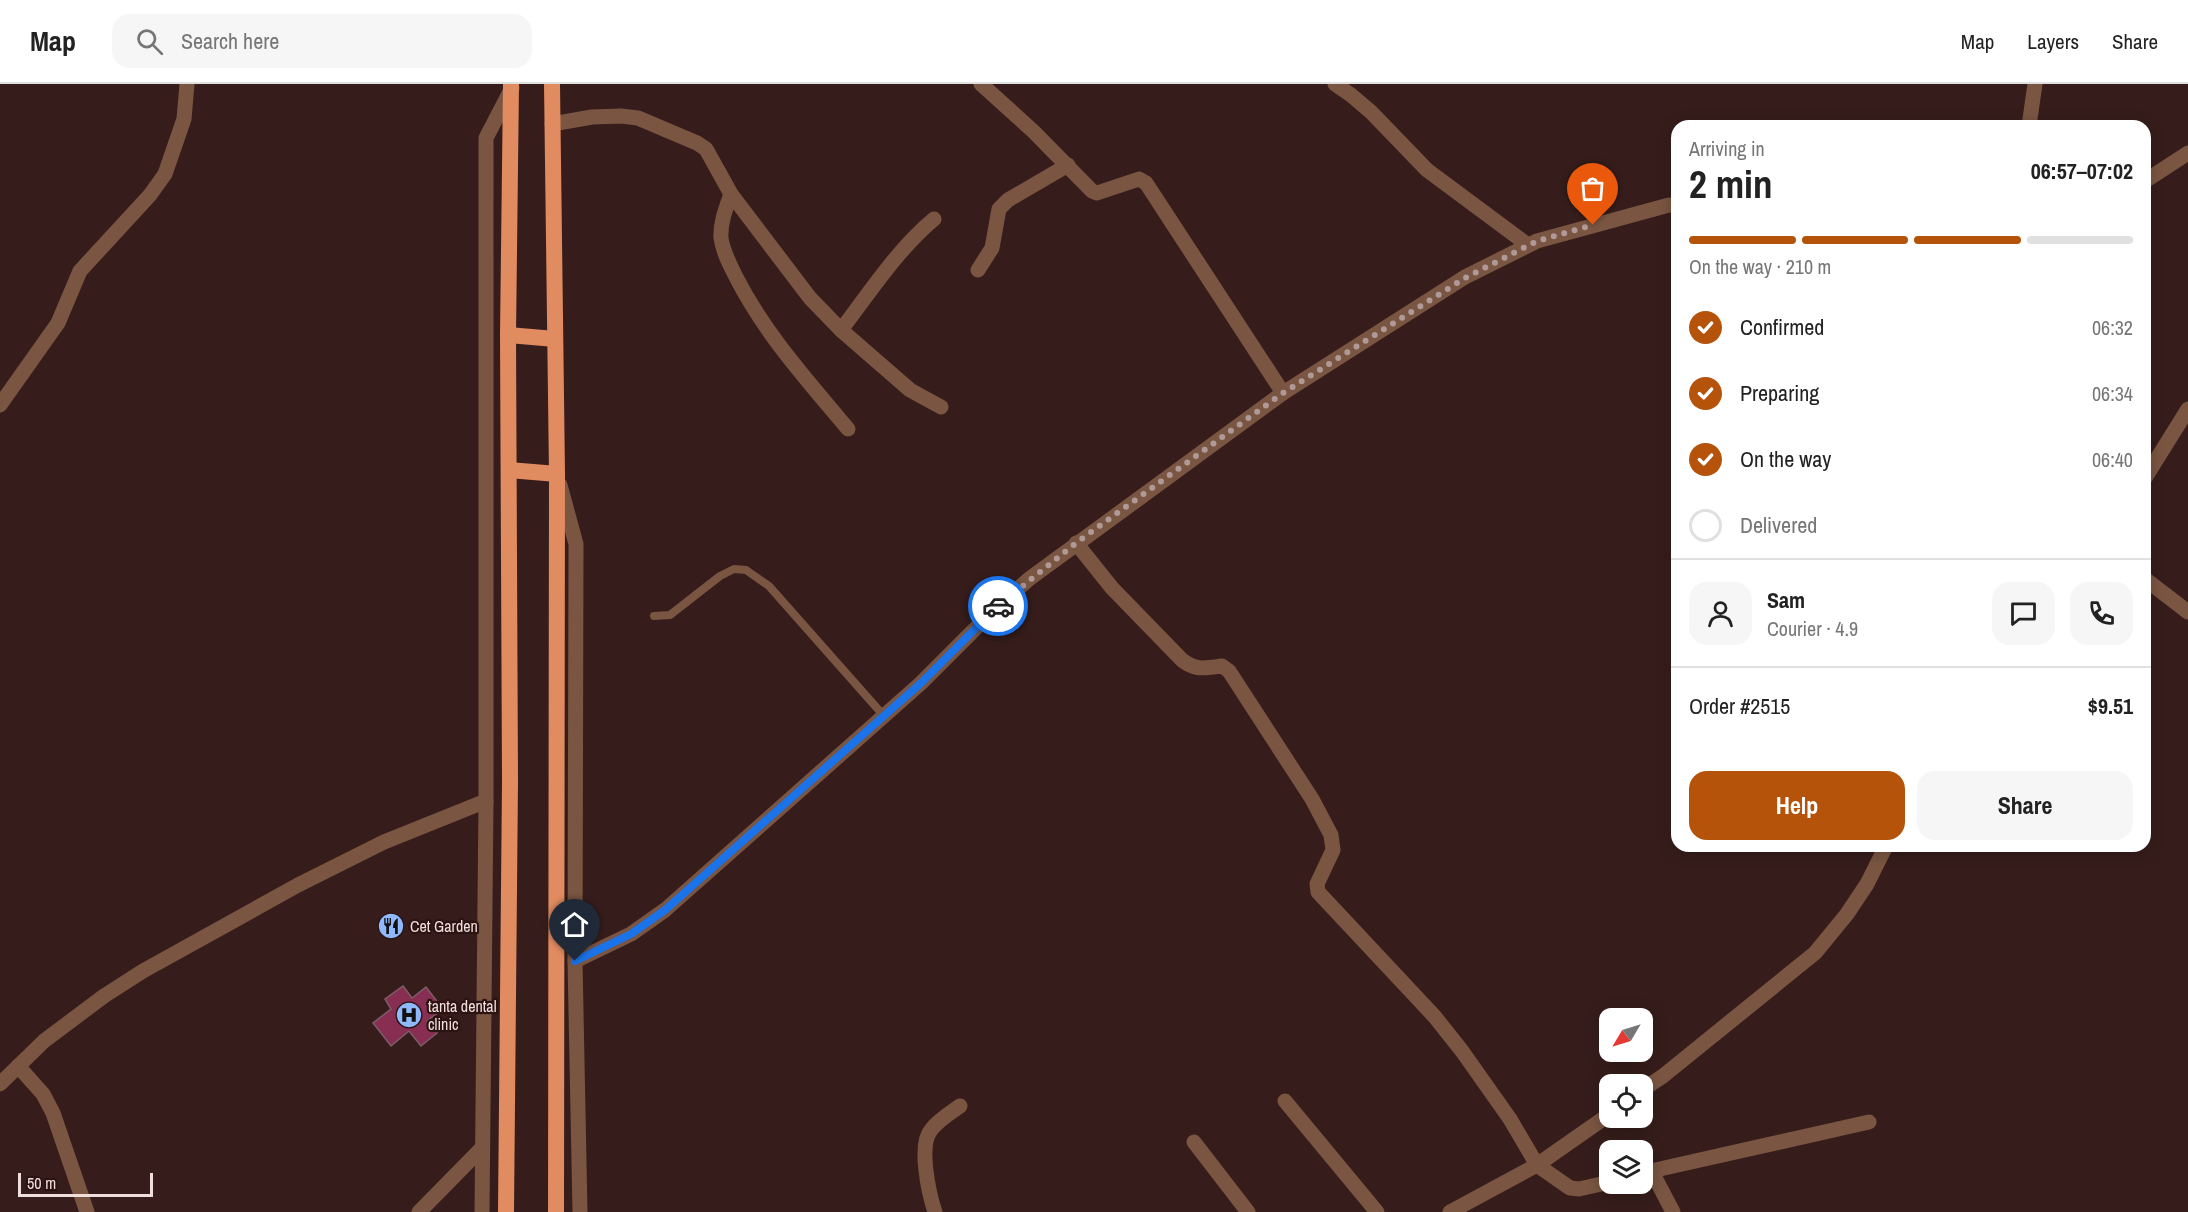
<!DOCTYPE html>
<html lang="en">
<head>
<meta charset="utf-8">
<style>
  :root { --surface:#fff; --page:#f6f6f6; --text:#222; --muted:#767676; --line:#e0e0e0; --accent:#b45309 }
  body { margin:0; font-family:"Archivo Narrow",sans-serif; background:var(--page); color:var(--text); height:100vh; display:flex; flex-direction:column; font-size:22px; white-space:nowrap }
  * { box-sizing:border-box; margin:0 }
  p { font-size:20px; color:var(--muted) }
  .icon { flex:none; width:33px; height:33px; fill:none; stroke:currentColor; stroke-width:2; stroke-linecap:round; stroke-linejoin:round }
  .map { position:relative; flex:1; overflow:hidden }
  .side { position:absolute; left:1671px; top:36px; width:480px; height:732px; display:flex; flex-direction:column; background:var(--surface); border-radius:18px; box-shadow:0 3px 15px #0003 }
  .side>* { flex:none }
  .needle { width:39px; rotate:232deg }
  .controls { position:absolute; left:1599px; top:924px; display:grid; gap:12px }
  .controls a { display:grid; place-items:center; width:54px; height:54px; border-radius:12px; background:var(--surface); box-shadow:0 3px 15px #0003; font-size:30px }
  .scale { position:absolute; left:18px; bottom:15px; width:135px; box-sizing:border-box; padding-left:6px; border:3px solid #f0dedc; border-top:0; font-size:16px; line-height:21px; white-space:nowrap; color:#f0dedc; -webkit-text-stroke:4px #2c1312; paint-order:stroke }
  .pin { position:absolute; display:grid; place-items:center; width:51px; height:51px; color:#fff; margin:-62px -26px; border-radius:50% 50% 50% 0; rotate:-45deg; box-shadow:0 0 6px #0007 }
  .pin .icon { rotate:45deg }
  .courier { position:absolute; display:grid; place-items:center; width:60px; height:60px; margin:-30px; border:4px solid #1a73e8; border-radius:50%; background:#fff; color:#222; box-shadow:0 2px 8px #0007 }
  .head em { font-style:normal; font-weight:700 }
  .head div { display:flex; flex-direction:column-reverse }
  .head { display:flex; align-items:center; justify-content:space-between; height:102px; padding:0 18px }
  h1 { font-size:39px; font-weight:700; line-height:45px }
  .bar { display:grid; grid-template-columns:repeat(4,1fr); gap:9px 6px; align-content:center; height:72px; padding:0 18px }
  .bar i { height:8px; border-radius:4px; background:var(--line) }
  .bar .selected { background:var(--accent) }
  .bar p { grid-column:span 4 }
  .line { display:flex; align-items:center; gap:15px; padding:0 18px; border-top:2px solid var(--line) }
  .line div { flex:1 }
  .round { display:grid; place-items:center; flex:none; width:63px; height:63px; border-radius:18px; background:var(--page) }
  ol { padding:0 18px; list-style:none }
  li { display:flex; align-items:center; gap:18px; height:66px }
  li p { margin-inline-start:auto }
  li .icon { padding:6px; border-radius:50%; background:var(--accent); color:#fff; stroke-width:4 }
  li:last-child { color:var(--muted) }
  li i { width:33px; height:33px; border:3px solid var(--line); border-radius:50% }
  .cta { display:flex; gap:12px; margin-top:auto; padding:12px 18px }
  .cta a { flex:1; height:69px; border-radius:18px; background:var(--accent); color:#fff; font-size:24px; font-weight:700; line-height:69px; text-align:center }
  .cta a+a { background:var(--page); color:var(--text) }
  header { display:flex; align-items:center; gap:36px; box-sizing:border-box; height:84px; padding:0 30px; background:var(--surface); border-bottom:2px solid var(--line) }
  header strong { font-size:28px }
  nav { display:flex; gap:33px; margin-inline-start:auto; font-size:21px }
  .search { width:420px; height:54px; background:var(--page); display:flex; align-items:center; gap:15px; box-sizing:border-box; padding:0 21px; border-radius:18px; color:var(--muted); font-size:22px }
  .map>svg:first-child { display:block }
</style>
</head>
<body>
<header>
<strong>Map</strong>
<div class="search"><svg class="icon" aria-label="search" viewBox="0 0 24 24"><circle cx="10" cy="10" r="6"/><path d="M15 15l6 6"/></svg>Search here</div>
<nav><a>Map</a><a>Layers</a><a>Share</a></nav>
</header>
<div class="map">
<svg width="2188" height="1128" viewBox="0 0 2188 1128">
  <rect width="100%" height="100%" fill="#361d1b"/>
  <polygon fill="#882e53" stroke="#7c5e67" stroke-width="1.5" points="403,902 412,914 426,903 443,925 427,937 437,949 421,962 409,947 391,962 373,939 391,925 385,915"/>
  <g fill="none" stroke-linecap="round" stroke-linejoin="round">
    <polyline stroke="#7a5542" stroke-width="8" points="654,532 670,531 720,492 734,485 746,486 769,502 884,632"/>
    <g stroke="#7a5542" stroke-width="15">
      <polyline points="981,0 1033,47 1092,107 1097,109 1139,95 1146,99 1283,309"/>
      <polyline points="1335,0 1351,11 1371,28 1427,86 1528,161"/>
      <polyline points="552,40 592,33 621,32 638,34 697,59 706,65 731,110 810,214 841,246 910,306 941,323"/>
      <polyline points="2029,42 2035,0"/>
      <polyline points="2145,97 2188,69"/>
      <path d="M 731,110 C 726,124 720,139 721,154 C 723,168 730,181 736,193 C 765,250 807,296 848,345"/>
      <polyline points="978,186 992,164 999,125 1008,116 1068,81"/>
      <path d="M 841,246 C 870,208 897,166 934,135"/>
      <polyline points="0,321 58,239 80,187 150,111 165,90 184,35 187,0"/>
      <polyline points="2145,394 2188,325"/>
      <polyline points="560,401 576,460 575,877 580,1128"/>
      <path d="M 1076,459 L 1112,504 L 1182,576 C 1196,587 1206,584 1222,582 L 1229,587 L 1312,715 L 1331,751 L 1333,766 L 1317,800 L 1318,808 L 1435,933 L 1462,967 L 1510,1035 L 1537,1081 L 1570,1104 L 1579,1105 L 1610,1098"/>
      <polyline points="2145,495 2188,528"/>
      <polyline points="575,877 631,850 665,826 921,599 991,529 1029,495 1283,309 1465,193 1537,157 1669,121 1677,121"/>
      <polyline points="18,982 43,1010 53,1029 87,1128"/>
      <polyline points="0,1000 44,957 104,912 143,887 298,801 384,758 486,717"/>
      <polyline points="1642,1006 1663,992 1815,869 1847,830 1867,800 1886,762"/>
      <polyline points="1285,1017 1377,1128"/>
      <polyline points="1194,1058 1248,1128"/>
      <polyline points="1651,1086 1673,1128"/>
      <polyline points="1642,1089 1869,1038"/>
      <polyline points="419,1128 482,1064"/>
      <polyline points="482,1128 486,717 486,54 512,4"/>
      <path d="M 935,1128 C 929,1110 918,1061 931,1046 C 938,1036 950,1029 960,1022"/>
      <polyline points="1450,1128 1537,1081 1610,1030"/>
    </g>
    <g stroke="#e08b60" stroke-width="16">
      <polyline points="552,0 557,390 556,1128"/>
      <polyline points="508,251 555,255"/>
      <polyline points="509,386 557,390"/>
      <polyline points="506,1128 510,697 508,251 511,0"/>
    </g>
  </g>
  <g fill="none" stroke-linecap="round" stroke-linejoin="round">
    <polyline stroke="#af9a98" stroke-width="6" stroke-dasharray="0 10.8" points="998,522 1076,459 1283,309 1465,194 1537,157 1593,141"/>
    <polyline stroke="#1a73e8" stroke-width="8" points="575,877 631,850 665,826 921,599 998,522"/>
  </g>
  <defs>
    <g id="restaurant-disc" transform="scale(1.35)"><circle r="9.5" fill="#8fb8fd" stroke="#2c1312"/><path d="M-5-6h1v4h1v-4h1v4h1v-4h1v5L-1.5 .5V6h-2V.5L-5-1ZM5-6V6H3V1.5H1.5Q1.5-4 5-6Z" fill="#111"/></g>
    <g id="hospital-disc" transform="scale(1.35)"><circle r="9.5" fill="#8fb8fd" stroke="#2c1312"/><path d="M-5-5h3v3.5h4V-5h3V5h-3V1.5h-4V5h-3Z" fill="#111"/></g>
  </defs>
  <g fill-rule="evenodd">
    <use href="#restaurant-disc" x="391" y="842"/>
    <use href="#hospital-disc" x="409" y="931"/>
  </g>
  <g text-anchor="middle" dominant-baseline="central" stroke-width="4.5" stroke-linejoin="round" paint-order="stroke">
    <g font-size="16" fill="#f0dedc" stroke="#2c1312" text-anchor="start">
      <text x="410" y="842">Cet Garden</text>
      <text x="428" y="922">tanta dental<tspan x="428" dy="18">clinic</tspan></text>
    </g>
  </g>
</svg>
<div class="controls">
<a><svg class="needle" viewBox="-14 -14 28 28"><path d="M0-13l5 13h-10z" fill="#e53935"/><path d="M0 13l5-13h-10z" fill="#767676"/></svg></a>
<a><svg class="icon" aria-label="locate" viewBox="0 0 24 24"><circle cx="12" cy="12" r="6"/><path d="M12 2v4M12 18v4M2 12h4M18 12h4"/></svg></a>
<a><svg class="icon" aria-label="layers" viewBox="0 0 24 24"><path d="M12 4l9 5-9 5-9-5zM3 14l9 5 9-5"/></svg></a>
</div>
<div class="scale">50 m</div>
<div class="pin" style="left:1593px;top:141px;background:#ea580c"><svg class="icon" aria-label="bag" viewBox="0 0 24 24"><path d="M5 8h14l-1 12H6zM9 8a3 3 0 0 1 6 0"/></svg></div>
<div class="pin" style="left:575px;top:877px;background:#1f2937"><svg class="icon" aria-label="home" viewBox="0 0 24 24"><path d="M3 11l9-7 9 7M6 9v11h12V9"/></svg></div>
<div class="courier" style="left:998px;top:522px"><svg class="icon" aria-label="car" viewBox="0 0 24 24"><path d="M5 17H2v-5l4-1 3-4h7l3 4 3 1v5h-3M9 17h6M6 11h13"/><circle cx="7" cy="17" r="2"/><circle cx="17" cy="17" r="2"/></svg></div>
<section class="side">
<div class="head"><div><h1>2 min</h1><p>Arriving in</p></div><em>06:57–07:02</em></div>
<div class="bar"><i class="selected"></i><i class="selected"></i><i class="selected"></i><i></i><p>On the way · 210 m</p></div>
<ol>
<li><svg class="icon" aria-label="check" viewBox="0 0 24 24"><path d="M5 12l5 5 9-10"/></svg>Confirmed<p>06:32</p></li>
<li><svg class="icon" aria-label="check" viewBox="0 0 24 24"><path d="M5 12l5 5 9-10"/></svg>Preparing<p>06:34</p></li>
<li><svg class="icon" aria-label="check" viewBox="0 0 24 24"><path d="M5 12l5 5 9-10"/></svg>On the way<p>06:40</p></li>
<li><i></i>Delivered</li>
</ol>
<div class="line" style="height:108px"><a class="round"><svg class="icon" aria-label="person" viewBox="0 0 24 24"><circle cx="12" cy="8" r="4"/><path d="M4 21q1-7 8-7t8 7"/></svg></a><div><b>Sam</b><p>Courier · 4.9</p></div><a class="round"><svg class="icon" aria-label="chat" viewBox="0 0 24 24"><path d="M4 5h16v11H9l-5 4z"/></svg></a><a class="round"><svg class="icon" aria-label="phone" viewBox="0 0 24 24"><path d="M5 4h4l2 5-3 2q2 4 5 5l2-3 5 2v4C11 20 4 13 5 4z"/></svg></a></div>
<div class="line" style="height:78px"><div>Order #2515</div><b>$9.51</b></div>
<div class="cta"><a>Help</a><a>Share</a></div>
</section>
</div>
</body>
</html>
